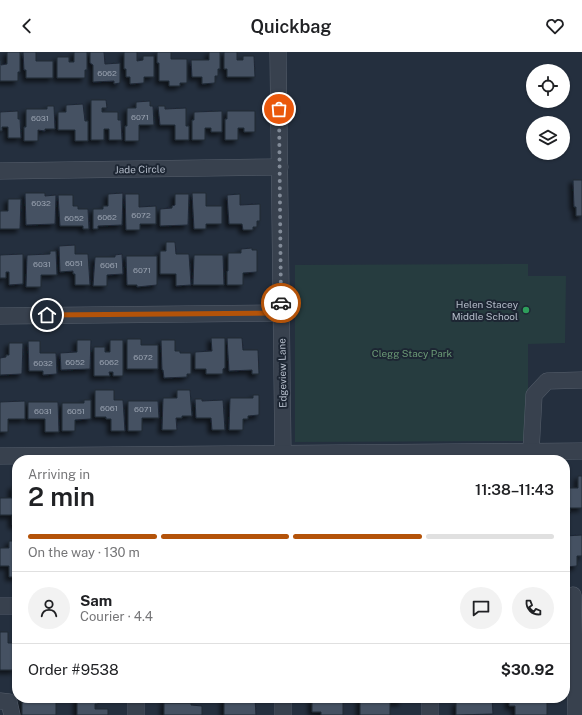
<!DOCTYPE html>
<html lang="en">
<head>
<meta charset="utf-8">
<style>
  :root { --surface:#fff; --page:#f2f2f2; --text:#202124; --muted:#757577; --line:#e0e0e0; --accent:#b45309 }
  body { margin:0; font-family:"Public Sans",sans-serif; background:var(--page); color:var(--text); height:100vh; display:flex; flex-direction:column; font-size:15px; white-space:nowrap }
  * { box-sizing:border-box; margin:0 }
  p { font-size:13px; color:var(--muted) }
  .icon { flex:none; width:22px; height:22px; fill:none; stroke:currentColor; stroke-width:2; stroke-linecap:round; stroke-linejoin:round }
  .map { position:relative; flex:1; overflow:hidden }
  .panel { position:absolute; left:12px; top:403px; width:558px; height:248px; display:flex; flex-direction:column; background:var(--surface); border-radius:16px; box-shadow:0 1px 3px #0004 }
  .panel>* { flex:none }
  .buttons { position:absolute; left:526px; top:12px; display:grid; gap:8px }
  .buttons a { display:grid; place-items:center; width:44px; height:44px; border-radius:50%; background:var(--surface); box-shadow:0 1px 3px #0004; font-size:20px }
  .pin { position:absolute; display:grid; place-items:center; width:34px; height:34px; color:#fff; margin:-17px; border:2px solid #fff; border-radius:50%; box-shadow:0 1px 4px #0007 }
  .courier { position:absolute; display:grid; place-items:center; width:40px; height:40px; margin:-20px; border:3px solid #b45309; border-radius:50%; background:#fff; color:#222; box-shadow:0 1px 5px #0007 }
  .overview em { font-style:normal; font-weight:600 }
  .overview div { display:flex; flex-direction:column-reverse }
  .overview { display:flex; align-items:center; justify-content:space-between; height:68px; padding:0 16px }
  h1 { font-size:26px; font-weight:600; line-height:30px }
  .bar { display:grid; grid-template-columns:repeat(4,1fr); gap:6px 4px; align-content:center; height:48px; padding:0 16px }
  .bar i { height:5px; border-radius:3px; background:var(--line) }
  .bar .current { background:var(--accent) }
  .bar p { grid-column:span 4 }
  .line { display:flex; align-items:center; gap:10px; padding:0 16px; border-top:1px solid var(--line) }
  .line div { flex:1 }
  .round { display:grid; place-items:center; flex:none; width:42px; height:42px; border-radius:21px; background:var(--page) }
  header { display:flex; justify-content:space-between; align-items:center; height:52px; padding:0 16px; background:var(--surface); font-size:18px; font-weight:600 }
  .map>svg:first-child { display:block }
</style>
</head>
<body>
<header><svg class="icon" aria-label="back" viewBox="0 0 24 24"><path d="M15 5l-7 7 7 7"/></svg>Quickbag<svg class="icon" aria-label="heart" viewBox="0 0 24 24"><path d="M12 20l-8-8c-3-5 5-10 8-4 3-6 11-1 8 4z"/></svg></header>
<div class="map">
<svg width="582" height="663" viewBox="0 0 582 663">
  <defs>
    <filter id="shadow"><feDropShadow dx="-3.5" dy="3.5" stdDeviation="2" flood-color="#0009"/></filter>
  </defs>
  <rect width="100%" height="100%" fill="#242f3e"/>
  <polygon fill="#263c3f" points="528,212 528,224 566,224 565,291 528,292 528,389 295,390 295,213"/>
  <g fill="#455162" stroke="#1f2835" filter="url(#shadow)">
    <polygon points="7,0 20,0 20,20 18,20 18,29 0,29 0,8 1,8 1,13 7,12"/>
    <polygon points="23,0 36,0 36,9 53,9 53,26 26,26 26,18 24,18"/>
    <polygon points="74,0 87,0 87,18 85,18 85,26 57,26 57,5 69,5 69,10 74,10"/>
    <polygon points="90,0 104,0 105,12 120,11 120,31 114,32 114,29 93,30 93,13 90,11"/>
    <polygon points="124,0 137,0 137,9 143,8 143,4 154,4 154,25 144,25 144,31 130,32 130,25 126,25 126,17 124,17"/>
    <polygon points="157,0 171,0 171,7 187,7 187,31 180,31 180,34 169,34 169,29 159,29 159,11 157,11"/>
    <polygon points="209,0 220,0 220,17 218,17 218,24 215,24 215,31 202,32 202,25 192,25 191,8 209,8"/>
    <polygon points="224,0 237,0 237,8 243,8 243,4 254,4 255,25 227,25 227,17 224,17"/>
    <polygon points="91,48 106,48 107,56 102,56 102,60 118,60 118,68 121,68 122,88 109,88 109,77 104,77 104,88 91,88"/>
    <polygon points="150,49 150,54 153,54 154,73 139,73 139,89 125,89 125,74 127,74 127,56 136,56 136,50"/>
    <polygon points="83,52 85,69 88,69 88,89 75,89 75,78 58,78 58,60 66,60 66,53"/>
    <polygon points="47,54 54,54 55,77 45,77 45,79 38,78 38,89 24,89 24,75 26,75 26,57 47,57"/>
    <polygon points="158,54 165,54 165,57 186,56 186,74 189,74 189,88 175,88 175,73 160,73"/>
    <polygon points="18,59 18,67 20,67 21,86 8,86 8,75 2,75 2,79 0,79 0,60"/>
    <polygon points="222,59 222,80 211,80 211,76 205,76 205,88 192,88 192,68 194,68 194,60"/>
    <polygon points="227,59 255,59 255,80 244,80 244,76 238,76 238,88 225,88 225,67 227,67"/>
    <polygon points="573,128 582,128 582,164 576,164 576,155 574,155"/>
    <polygon points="25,141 45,141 45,144 56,143 55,172 26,173"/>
    <polygon points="123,141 122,173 98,174 98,177 93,177 93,157 103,157 103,154 108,154 108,142"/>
    <polygon points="192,141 206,141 206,154 222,154 222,172 206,172 206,177 194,177"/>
    <polygon points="125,142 139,142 139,155 156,154 156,172 140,172 140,178 126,178"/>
    <polygon points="175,142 189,142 188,173 160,174 160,157 172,156 172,154 175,153"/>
    <polygon points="240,142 240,153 260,152 260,169 257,169 257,175 253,175 253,178 243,178 242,172 229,172 227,143"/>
    <polygon points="58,143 73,143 73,154 78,154 78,157 88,157 89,177 83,177 83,174 60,174"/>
    <polygon points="8,147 21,147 20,177 0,177 0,159 8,159"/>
    <polygon points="166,190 175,190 176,202 189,202 191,233 176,234 176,222 160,222 160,199 166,199"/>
    <polygon points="75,193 75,202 88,202 90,233 75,233 75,222 73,222 73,219 60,220 59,194"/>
    <polygon points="252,196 252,198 257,198 257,220 243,221 243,233 227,233 227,219 228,219 228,201 241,201 241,197"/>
    <polygon points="50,199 56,199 57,223 41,223 41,235 26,235 27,203 50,202"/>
    <polygon points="23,202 23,232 9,233 9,220 6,220 6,226 0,226 0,203"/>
    <polygon points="122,202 123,222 107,223 107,234 93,234 95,205 115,205 115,203"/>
    <polygon points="194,203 223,203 224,233 193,233"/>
    <polygon points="126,204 157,204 157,233 137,235 137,233 127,233"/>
    <polygon points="211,286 225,286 225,316 223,317 223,322 206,322 206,317 195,317 195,300 212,299"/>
    <polygon points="227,286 242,286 243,298 258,298 259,322 252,322 252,318 229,319"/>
    <polygon points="127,287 141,287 141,293 158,293 158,317 127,317"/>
    <polygon points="77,288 91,288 90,317 61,318 60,301 77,300"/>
    <polygon points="110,288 123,288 123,324 113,324 113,320 109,320 110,324 94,324 94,295 105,295 105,300 110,300"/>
    <polygon points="161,288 175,288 175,299 180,299 180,301 191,301 191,322 187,322 187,325 164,326 163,318 162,318"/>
    <polygon points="28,289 40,289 40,301 56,301 57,322 43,323 43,319 29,319"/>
    <polygon points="9,291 23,291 22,322 0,323 0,306 6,305 6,303 9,303"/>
    <polygon points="95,338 114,338 114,348 123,348 125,379 111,379 111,367 106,367 106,365 95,365"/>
    <polygon points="177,338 190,338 192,364 182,364 182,366 176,366 177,378 162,378 163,346 177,346"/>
    <polygon points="253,343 259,343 259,363 248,364 248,367 243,367 243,378 229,378 230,346 253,346"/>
    <polygon points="195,347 202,347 202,349 223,348 225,378 212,378 211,366 196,366"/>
    <polygon points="84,348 91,348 91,367 75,368 75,379 62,379 62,351 84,351"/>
    <polygon points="25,349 25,367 8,367 8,380 0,380 0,350"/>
    <polygon points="128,349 158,349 159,366 142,366 142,379 128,379"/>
    <polygon points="28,350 58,350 59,380 45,380 45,367 28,367"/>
    <polygon points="578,424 582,424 582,456 570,456 570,460 565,460 565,436 578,436"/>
    <polygon points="12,434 17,434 17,473 12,473 12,463 0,463 0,446 12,446"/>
    <polygon points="582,483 582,504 577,504 577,514 565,515 565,484"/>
    <polygon points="9,489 17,489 17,525 9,525 9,514 0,514 0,496 9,496"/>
    <polygon points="0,580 8,580 8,591 17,591 17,612 15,612 15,618 0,618"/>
    <rect x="22" y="646" width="34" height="17"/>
    <polygon points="77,646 98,646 98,652 95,652 95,657 108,657 108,663 77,663"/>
    <polygon points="164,646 195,646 195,647 189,647 189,648 164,649"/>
    <polygon points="224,646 255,646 256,663 224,663"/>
    <polygon points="362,646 402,646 402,650 390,650 390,663 360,663 360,647"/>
    <polygon points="467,646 492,646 493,662 456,663 456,650 467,650"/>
    <polygon points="509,646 535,646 535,650 547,649 547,663 515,663 515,654 509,654"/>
    <polygon points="312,647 338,647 338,649 343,649 343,663 321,663 321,660 312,660"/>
    <polygon points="164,651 191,651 191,653 202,654 202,663 164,663"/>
  </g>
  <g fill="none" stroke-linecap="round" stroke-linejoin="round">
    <g stroke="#565f6c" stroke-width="17">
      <g id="minor">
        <polyline points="278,0 283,402"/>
        <polyline points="0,119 280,115"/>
        <polyline points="0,264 281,261"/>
        <polyline points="531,399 534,343 547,329 582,328"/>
        <polyline points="0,404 582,399"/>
        <polyline points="573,543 576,663"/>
        <polyline points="0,554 17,554"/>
        <polyline points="136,646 136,663"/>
        <polyline points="283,646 283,663"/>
        <polyline points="430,646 430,663"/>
        <polyline points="0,649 9,650 12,663"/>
      </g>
    </g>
    <use href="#minor" stroke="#38414e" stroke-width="16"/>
  </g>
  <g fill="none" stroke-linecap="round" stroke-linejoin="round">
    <polyline stroke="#828b98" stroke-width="4" stroke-dasharray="0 7.2" points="279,57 281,251"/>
    <polyline stroke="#b45309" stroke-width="5" points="47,263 281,261 281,251"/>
  </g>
  <circle fill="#2e9e5b" stroke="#1d2633" stroke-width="1.5" cx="526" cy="258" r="4"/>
  <g text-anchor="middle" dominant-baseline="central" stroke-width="4" stroke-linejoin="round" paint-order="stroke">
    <g font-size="8" fill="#98a1af">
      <text x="107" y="21">6062</text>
      <text x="140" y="65">6071</text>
      <text x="40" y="66">6031</text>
      <text x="41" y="151">6032</text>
      <text x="141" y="163">6072</text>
      <text x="107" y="165">6062</text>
      <text x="74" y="166">6052</text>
      <text x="74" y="211">6051</text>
      <text x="42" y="212">6031</text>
      <text x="109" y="213">6061</text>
      <text x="142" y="218">6071</text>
      <text x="143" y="305">6072</text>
      <text x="75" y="310">6052</text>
      <text x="109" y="310">6062</text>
      <text x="43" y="311">6032</text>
      <text x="109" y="356">6061</text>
      <text x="143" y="357">6071</text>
      <text x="43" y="359">6031</text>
      <text x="76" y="359">6051</text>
    </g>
    <g font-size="10" fill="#b4bcc9" stroke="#1d2633">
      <text transform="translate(140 117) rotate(-1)">Jade Circle</text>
      <text transform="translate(282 321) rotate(-91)">Edgeview Lane</text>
    </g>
    <g font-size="10" fill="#b4bcc9" stroke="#1d2633" text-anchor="end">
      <text x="518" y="252">Helen Stacey<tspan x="518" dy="12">Middle School</tspan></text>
    </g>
    <g font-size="10" fill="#6b9a76" stroke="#1d2633">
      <text x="412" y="301">Clegg Stacy Park</text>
    </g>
  </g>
</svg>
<div class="buttons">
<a><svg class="icon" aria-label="locate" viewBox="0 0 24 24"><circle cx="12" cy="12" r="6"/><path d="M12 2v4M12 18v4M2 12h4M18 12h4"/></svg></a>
<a><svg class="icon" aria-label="layers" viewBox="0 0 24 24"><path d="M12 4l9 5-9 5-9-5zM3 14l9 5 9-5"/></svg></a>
</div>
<div class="pin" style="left:279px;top:57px;background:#ea580c"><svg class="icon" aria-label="bag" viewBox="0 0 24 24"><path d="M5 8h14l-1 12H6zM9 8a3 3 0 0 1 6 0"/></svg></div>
<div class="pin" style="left:47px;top:263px;background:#1f2937"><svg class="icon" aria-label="home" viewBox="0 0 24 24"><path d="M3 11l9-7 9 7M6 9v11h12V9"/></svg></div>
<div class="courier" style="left:281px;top:251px"><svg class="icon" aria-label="car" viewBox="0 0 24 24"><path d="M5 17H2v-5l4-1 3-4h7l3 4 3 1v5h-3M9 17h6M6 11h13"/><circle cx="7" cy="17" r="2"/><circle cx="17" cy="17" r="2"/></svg></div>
<section class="panel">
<div class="overview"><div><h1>2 min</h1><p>Arriving in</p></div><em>11:38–11:43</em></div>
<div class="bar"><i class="current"></i><i class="current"></i><i class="current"></i><i></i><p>On the way · 130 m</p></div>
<div class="line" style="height:72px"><a class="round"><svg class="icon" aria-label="person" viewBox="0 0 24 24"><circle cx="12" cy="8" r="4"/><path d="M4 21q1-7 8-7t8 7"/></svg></a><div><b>Sam</b><p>Courier · 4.4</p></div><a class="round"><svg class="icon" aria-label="chat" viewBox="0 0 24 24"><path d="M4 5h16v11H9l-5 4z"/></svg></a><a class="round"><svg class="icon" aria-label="phone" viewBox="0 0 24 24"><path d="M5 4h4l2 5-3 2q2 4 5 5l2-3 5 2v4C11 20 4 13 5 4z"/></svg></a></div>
<div class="line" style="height:52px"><div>Order #9538</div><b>$30.92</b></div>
</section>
</div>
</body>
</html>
